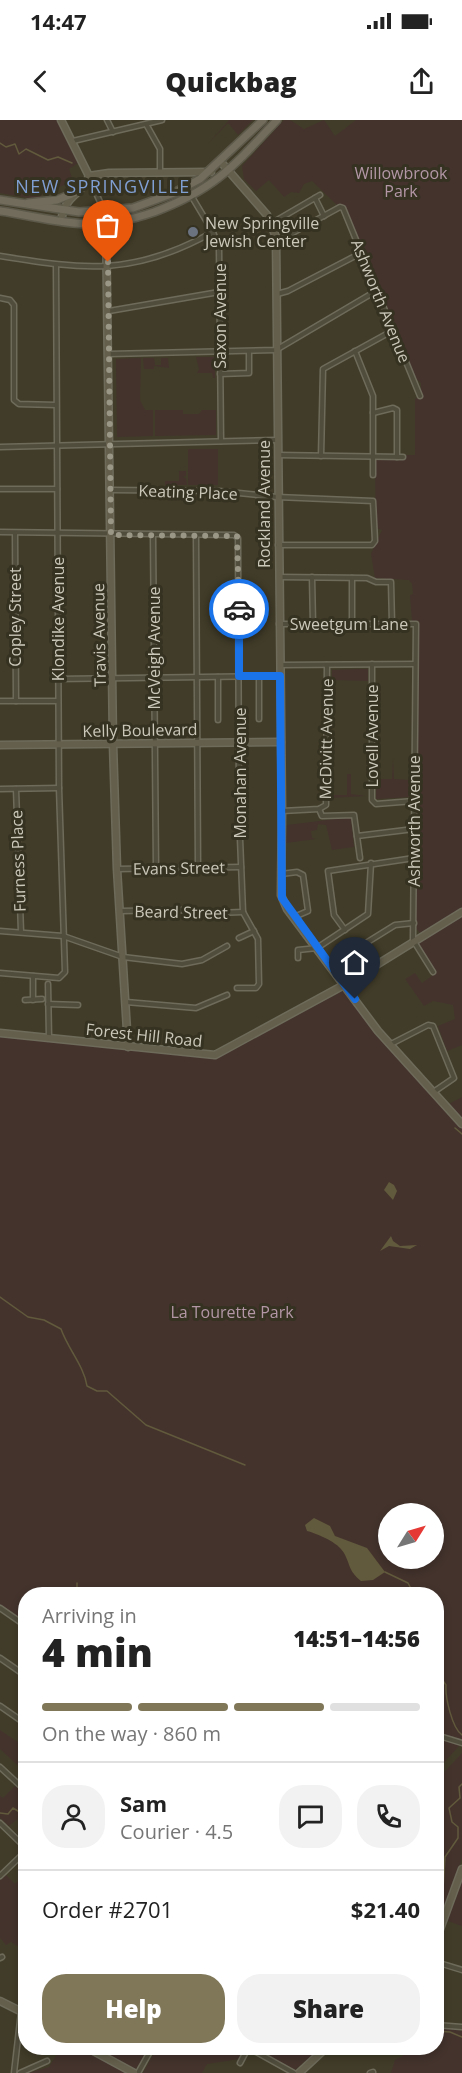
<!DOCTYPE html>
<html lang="en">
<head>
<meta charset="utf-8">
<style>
  :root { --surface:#fff; --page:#f2f2f2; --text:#222; --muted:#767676; --line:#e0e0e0; --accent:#7f7758 }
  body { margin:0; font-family:"Open Sans",sans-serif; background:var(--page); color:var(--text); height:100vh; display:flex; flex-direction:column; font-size:22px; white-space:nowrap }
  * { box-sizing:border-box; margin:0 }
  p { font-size:20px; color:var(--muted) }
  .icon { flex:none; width:33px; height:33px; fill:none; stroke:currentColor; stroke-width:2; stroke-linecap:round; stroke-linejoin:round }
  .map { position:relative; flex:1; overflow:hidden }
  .details { position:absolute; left:18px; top:1467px; width:426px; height:468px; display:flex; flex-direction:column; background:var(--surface); border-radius:24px; box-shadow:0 3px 9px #0003 }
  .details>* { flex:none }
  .needle { width:39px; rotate:53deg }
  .buttons { position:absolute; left:378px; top:1383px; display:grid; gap:12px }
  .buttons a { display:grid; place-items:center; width:66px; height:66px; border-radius:50%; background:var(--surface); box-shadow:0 3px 9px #0003; font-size:30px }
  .pin { position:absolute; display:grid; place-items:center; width:51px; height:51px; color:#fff; margin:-62px -26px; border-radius:50% 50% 50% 0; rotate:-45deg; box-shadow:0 0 6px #0007 }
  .pin .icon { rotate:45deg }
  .courier { position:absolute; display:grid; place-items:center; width:60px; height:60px; margin:-30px; border:4px solid #1a73e8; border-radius:50%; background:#fff; color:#222; box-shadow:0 2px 8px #0007 }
  .headline em { font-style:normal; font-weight:800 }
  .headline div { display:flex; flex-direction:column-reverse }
  .headline { display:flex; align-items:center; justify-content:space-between; height:102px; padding:0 24px }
  h1 { font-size:39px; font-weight:800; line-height:45px }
  .bar { display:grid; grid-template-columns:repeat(4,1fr); gap:9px 6px; align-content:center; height:72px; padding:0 24px }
  .bar i { height:8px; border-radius:4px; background:var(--line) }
  .bar .current { background:var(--accent) }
  .bar p { grid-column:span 4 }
  .line { display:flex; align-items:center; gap:15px; padding:0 24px; border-top:2px solid var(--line) }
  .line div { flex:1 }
  .round { display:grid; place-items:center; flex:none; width:63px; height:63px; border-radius:24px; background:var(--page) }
  .button { display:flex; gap:12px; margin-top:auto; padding:12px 24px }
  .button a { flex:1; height:69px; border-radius:24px; background:var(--accent); color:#fff; font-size:24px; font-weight:800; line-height:69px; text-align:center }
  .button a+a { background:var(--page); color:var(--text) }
  .status { display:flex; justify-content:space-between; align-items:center; height:42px; padding:0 30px; background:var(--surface); direction:ltr }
  .status svg { height:16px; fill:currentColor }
  header { display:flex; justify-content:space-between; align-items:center; height:78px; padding:0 24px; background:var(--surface); font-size:27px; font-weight:800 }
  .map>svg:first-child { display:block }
</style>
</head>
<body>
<div class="status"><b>14:47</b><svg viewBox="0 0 49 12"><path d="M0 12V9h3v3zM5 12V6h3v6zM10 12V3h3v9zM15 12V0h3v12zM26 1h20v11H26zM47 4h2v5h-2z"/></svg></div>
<header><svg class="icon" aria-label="back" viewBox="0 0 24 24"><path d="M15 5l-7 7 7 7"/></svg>Quickbag<svg class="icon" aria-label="share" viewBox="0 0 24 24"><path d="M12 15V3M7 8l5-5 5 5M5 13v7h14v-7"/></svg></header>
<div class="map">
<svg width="462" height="1953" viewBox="0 0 462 1953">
  <rect width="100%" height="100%" fill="#413c29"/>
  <g fill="#44332d" fill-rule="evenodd">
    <polygon points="0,0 58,0 80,42 69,49 73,61 41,75 40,80 0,73"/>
    <polygon points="229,0 253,0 238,15 228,3 208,24"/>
    <polygon points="284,0 290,0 304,9 324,0 335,16 356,0 462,0 462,788 420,813 415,807 419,503 412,501 410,475 413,474 412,464 409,460 375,458 371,434 382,410 376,408 375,341 377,339 404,339 405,335 415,335 415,279 421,276 421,263 412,255 345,87 337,85 312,61 304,64 299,73 291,72 284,77 269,60 256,71 244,59 242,46"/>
    <polygon points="196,237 215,237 215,258 213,258 212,253 197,253 199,249"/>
    <polygon points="141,238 140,280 145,290 153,290 153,316 117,317 116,239"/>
    <polygon points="143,238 154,238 155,245 161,245 161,238 168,238 169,248 154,246 154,249 144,249"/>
    <polygon points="155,290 183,290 183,294 199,294 202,290 216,290 216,315 155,316"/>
    <rect x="188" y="329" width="30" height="36"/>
    <polygon points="179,351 186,351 186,356 182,357 186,358 187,365 165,365 165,361 179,361"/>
    <polygon points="360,549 368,549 368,561 332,560 332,550"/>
    <polygon points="393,638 394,659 411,660 410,677 376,679 376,659 392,659"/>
    <polygon points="347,654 351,654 351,674 366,676 331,678 331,675 347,675"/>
    <polygon points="351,697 354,727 332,730 326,705 318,704 317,710 311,711 312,718 316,719 286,723 287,705"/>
    <polygon points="462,794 462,925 447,931 438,906 455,899 453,885 433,881 424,886 405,859 415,853 422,863 436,853 417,824"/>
    <path d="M 342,871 L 350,876 L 377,913 L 462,1007 L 462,1621 L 437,1612 L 436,1474 L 26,1474 L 25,1503 L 0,1485 L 0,916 L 213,938 L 233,930 ZM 388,1394 L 434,1394 L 434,1438 L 388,1438 Z"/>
    <polygon points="462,977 462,1000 449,984"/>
    <polygon points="0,1610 25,1627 25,1652 0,1629"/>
    <polygon points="437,1618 460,1625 437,1650"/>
    <polygon points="462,1633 462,1738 437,1814 437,1660"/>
    <polygon points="15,1666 25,1675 25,1699 20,1697 9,1706 0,1698 0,1676 3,1678"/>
    <polygon points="25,1754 26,1754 25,1830 11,1822 6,1825 0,1818 0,1760 6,1755 15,1764"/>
    <polygon points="462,1757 462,1806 448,1801"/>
    <polygon points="437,1907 462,1911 462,1953 391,1953 395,1940 403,1936 402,1928 436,1928"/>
    <polygon points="61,1928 83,1928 129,1953 29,1953 49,1947"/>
    <polygon points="94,1928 151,1928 135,1950"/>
    <polygon points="157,1928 245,1928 239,1939 207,1944 202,1953 143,1953"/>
    <polygon points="253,1928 320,1928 295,1950"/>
  </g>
  <g fill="#625a3c">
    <polygon points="389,1062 394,1065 397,1071 393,1080 384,1070"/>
    <polygon points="391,1116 393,1121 400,1126 417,1125 410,1129 389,1126 380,1131"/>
    <path d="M 314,1398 L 330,1406 L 335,1416 L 367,1428 L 385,1452 L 373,1460 L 361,1461 C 348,1450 351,1446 344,1433 C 338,1422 318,1414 307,1411 L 305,1405 Z"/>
  </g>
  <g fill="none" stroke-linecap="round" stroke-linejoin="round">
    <g stroke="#625a3c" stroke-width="1.5">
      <polyline points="0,23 6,27 15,24 19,34 26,29 48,40 58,37 72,43"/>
      <polyline points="455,1008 462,1014"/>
      <path d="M 0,1177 L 28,1197 L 44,1200 L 61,1209 C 68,1229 84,1246 87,1266 L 97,1271 L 107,1271 L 146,1305 L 245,1345"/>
      <polyline points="385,1452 408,1463 414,1474"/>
      <polyline points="77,1463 77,1474"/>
      <path d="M 436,1551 L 446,1565 C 445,1577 452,1608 462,1615"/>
      <polyline points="0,1693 8,1694 13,1688 26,1696"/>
      <polyline points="436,1778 443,1769 445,1737 458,1718 458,1707 452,1702 449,1688 460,1678 459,1667 462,1664"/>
      <polyline points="436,1911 450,1912 462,1917"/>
    </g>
    <g stroke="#6e6b5b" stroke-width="7">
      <g id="street">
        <polyline points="107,0 113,12"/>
        <polyline points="146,4 160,29 160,52"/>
        <polyline points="73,21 162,0"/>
        <polyline points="89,57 104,91"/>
        <polyline points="192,77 213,112 219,128 221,321"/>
        <polyline points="315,78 324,96"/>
        <polyline points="272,103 320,75"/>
        <polyline points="276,122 340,87 343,88 420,276"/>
        <path d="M 0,136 C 86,150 134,156 213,112"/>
        <polyline points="277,174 288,171 361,133"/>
        <polyline points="0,178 10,180 14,185 14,280 19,284 56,285"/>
        <polyline points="109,191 219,172"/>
        <polyline points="355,231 373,276 373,355"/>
        <polyline points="109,234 276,230 376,171"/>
        <polyline points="220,254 249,253 249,232"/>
        <polyline points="373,293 393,288 397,290 397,337"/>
        <polyline points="0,327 277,320"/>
        <polyline points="278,335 403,337"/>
        <polyline points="321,336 323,249 392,211"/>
        <polyline points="0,369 57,369"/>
        <polyline points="111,370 219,371 277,377 373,381 375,421 372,425 278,425"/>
        <polyline points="0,412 234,415 238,418 239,694 243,792 258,819 259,864 256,868 237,868"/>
        <polyline points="15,413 16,581"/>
        <polyline points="153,415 156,748"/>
        <polyline points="196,415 198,748"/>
        <polyline points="279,457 367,458 376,462 391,462 392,504"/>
        <polyline points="312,457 313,504"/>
        <polyline points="279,504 416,504 413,820 433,852"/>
        <polyline points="352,504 352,458"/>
        <polyline points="372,544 372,680 376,684 414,681"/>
        <polyline points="280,545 415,544"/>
        <polyline points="259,556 259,599"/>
        <polyline points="218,557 218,600"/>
        <polyline points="58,559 280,556"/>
        <polyline points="0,581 58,581"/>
        <polyline points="0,669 59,668"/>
        <polyline points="16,669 21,812"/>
        <polyline points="319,689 322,696 354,695 360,738"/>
        <polyline points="282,691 319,689 326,685 327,545"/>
        <polyline points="357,716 414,709"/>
        <polyline points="117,749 241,747"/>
        <polyline points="281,754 297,752 303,755 308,791 294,797"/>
        <polyline points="120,791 182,790 189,794 243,792"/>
        <polyline points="345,810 334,795 328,751 414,738"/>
        <polyline points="0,811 63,816 123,837 182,844 202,840 227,826"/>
        <polyline points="239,818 254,811"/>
        <polyline points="298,838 298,830 317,828 368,794 371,743"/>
        <polyline points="329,846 395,805 414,803"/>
        <polyline points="0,853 59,858 65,852 59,668 56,146"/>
        <polyline points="33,856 33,880"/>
        <polyline points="48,864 49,918"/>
        <polyline points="25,880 42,879"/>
        <polyline points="126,882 196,888 227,875"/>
        <polyline points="48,884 78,885"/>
        <polyline points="391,924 428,905 433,906 454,958 435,971"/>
        <polyline points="0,1488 26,1506"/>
        <polyline points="0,1538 26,1556"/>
        <polyline points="0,1586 26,1604"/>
        <polyline points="436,1615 462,1623"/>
        <polyline points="0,1647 26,1671"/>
        <polyline points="0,1703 26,1728"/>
        <polyline points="0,1756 26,1731"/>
        <polyline points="0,1838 2,1837"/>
        <polyline points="436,1842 462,1850"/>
        <polyline points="436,1905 462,1907"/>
        <polyline points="249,1928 294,1953"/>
        <polyline points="240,1943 248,1928"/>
        <polyline points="14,1953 21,1892"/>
        <polyline points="20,1953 47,1941"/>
        <polyline points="138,1953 152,1928"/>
        <polyline points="370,1953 373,1952"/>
      </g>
    </g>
    <g stroke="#6e6b5b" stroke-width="9">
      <g id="secondary">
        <polyline points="61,0 89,56"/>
        <polyline points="221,42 267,95 276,117 282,691 281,775 287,789 378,911 462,1004"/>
        <path d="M 61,101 C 66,72 81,77 89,56 L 109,53 L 211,52"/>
        <polyline points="106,103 113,624 117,749 128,927"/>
        <polyline points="0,625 281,622"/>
        <polyline points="0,913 215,935 344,865 462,792"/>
        <polyline points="436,1820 462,1749"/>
        <polyline points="0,1881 26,1894"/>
        <polyline points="88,1928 134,1953"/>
        <polyline points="299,1953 326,1928"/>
      </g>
    </g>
    <g stroke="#5d594a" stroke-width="10">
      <g id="primary">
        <polyline points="0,80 79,92 133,88 174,73 200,59 263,0"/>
        <polyline points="28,83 57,80 74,73"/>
        <path d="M 0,91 C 29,95 61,104 91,104 C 113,104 133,99 154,92 C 215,69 233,47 277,0"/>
      </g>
    </g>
    <use href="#street" stroke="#514d3d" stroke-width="4"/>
    <use href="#secondary" stroke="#645f4c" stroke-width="6"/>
    <use href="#primary" stroke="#716c5c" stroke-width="7"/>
  </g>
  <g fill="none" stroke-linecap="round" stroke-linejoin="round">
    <polyline stroke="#9b9787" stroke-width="6" stroke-dasharray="0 10.8" points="108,142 111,415 237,416 239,489"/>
    <polyline stroke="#1a73e8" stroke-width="8" points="239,489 239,556 280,556 282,778 355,879"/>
  </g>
  <circle fill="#6b7280" stroke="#363222" stroke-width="2" cx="193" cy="112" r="6"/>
  <g text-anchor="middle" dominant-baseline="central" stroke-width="6" stroke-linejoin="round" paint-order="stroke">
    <g font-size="16" fill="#b397a6" stroke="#363222">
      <text x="401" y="53">Willowbrook<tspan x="401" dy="18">Park</tspan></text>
      <text x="232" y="1192">La Tourette Park</text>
    </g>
    <g font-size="16" fill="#cbc8ba" stroke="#363222" text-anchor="start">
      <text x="205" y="103">New Springville<tspan x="205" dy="18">Jewish Center</tspan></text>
    </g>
    <g font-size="16" fill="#cbc8ba" stroke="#363222">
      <text transform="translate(381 181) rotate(68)">Ashworth Avenue</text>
      <text transform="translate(220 196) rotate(-90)">Saxon Avenue</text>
      <text transform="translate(188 372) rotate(2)">Keating Place</text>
      <text transform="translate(264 384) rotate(-90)">Rockland Avenue</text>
      <text transform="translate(15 497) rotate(-90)">Copley Street</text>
      <text transform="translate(58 499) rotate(-90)">Klondike Avenue</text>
      <text x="349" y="504">Sweetgum Lane</text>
      <text transform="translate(99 515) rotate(-91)">Travis Avenue</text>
      <text transform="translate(154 528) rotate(-90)">McVeigh Avenue</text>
      <text transform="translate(140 610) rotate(-1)">Kelly Boulevard</text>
      <text transform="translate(372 616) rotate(-90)">Lovell Avenue</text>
      <text transform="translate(326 619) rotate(-89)">McDivitt Avenue</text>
      <text transform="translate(240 653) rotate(-90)">Monahan Avenue</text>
      <text transform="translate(414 701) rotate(-90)">Ashworth Avenue</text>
      <text transform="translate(18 741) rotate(-92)">Furness Place</text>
      <text transform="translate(179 748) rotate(-1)">Evans Street</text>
      <text transform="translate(181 792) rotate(1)">Beard Street</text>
      <text transform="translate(144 915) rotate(6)">Forest Hill Road</text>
    </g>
    <g font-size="18" letter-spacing="1.5" fill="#809fd3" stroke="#363222">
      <text x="103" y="66">NEW SPRINGVILLE</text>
    </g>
  </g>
</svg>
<div class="buttons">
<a><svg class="needle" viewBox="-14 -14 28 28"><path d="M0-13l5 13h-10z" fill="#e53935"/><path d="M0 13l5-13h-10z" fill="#767676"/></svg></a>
</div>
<div class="pin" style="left:108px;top:142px;background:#ea580c"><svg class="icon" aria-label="bag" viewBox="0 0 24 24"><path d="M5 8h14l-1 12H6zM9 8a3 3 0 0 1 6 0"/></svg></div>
<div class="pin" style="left:355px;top:879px;background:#1f2937"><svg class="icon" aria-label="home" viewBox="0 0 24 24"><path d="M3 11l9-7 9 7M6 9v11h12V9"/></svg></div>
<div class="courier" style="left:239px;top:489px"><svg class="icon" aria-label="car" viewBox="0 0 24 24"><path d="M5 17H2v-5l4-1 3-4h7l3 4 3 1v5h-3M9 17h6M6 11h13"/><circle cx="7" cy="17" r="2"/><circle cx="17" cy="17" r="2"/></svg></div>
<section class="details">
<div class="headline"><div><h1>4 min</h1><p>Arriving in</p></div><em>14:51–14:56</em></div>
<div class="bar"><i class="current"></i><i class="current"></i><i class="current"></i><i></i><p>On the way · 860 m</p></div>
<div class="line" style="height:108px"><a class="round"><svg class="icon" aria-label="person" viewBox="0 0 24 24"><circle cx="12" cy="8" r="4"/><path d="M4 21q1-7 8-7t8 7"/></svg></a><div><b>Sam</b><p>Courier · 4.5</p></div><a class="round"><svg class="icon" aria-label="chat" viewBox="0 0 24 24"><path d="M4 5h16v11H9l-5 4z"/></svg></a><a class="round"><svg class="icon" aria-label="phone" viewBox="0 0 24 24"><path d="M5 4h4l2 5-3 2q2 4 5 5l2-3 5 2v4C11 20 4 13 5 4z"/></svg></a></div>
<div class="line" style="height:78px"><div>Order #2701</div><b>$21.40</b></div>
<div class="button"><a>Help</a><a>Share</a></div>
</section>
</div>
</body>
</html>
